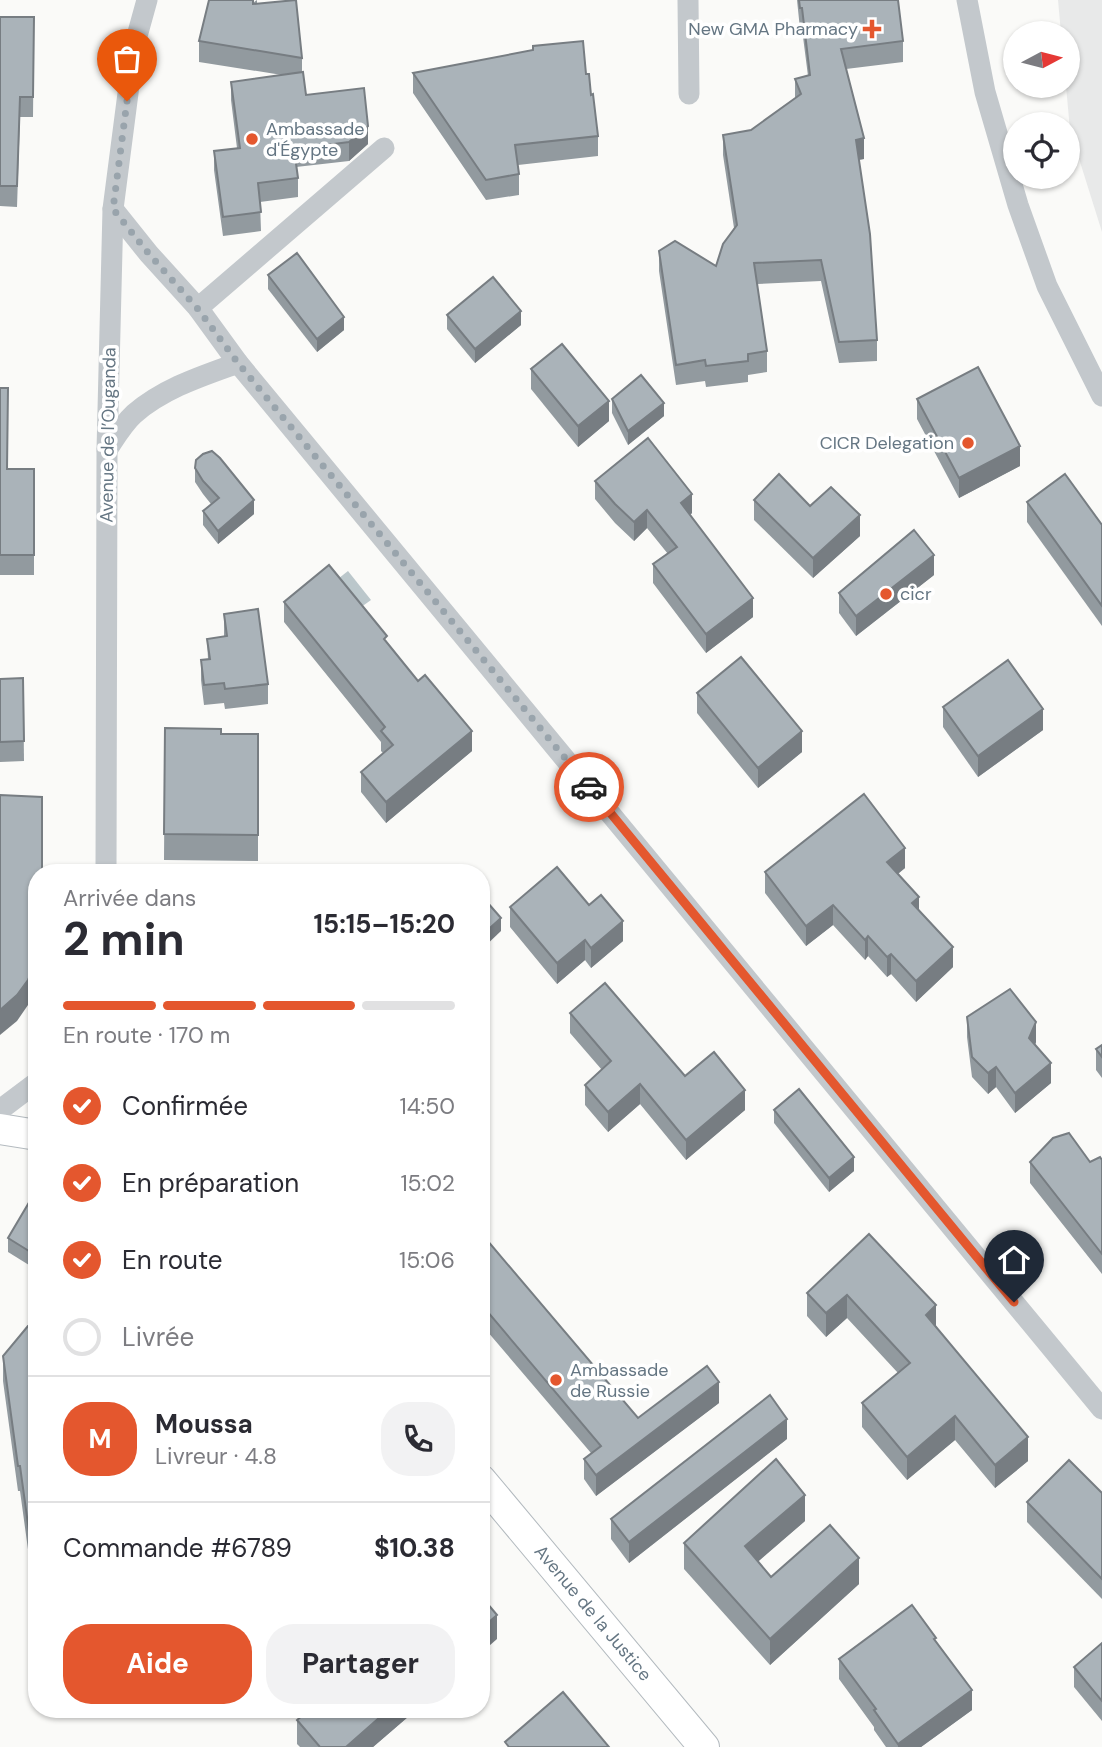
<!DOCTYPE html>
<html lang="fr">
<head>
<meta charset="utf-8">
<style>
  :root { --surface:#fff; --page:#f2f2f3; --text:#2b2b33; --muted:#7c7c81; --line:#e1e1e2; --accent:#e4572e }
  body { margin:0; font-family:"DM Sans",sans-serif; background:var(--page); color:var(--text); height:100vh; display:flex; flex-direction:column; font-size:26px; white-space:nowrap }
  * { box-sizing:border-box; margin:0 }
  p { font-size:23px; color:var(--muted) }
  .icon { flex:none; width:38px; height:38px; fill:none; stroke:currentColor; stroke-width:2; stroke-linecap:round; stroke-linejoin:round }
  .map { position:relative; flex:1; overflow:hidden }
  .details { position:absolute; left:28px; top:864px; width:462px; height:854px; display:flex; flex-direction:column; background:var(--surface); border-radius:28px; box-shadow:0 2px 5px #0004 }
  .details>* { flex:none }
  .needle { width:46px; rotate:83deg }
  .tools { position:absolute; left:1003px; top:21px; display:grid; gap:14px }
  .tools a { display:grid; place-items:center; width:77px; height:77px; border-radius:50%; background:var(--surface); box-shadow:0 2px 5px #0004; font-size:35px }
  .pin { position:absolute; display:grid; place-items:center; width:60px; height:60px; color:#fff; margin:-72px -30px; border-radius:50% 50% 50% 0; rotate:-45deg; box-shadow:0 0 7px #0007 }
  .pin .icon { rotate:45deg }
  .courier { position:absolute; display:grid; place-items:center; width:70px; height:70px; margin:-35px; border:5px solid #e4572e; border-radius:50%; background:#fff; color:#222; box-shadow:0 2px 9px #0007 }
  .head em { font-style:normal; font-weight:700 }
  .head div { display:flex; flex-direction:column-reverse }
  .head { display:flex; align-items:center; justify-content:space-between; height:119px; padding:0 35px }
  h1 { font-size:46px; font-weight:700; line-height:52px }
  .bar { display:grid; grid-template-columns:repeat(4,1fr); gap:10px 7px; align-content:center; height:84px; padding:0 35px }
  .bar i { height:9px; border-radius:5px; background:var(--line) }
  .bar .active { background:var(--accent) }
  .bar p { grid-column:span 4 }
  .line { display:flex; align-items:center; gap:18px; padding:0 35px; border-top:2px solid var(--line) }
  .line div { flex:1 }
  .round { display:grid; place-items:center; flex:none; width:74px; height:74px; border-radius:28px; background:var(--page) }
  ol { padding:0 35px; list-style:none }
  li { display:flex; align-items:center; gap:21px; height:77px }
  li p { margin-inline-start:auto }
  li .icon { padding:7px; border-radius:50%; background:var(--accent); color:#fff; stroke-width:4 }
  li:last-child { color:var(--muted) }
  li i { width:38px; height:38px; border:4px solid var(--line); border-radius:50% }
  .primary-button { display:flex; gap:14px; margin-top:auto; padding:14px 35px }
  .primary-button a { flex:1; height:80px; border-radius:28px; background:var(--accent); color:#fff; font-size:28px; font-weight:700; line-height:80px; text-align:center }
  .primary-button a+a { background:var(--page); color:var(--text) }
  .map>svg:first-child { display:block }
</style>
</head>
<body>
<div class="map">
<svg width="1102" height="1747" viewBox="0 0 1102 1747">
  <rect width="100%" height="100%" fill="#fafaf8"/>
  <polygon fill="#e8e9e9" points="1058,0 1102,0 1102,232 1070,130 1066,86 1068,86 1068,33 1061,33"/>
  <polygon fill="#bbc7cb" points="348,571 371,600 357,610 334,582"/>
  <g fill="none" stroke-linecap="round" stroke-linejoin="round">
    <g stroke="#b3babf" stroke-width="32">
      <g id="secondary">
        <polyline points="0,1129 37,1135"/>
        <polyline points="481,1480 704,1747"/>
      </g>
    </g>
    <g stroke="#c3c8cc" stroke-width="21">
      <polyline points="688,0 689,94"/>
      <polyline points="967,0 985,92 1018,205 1047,286 1102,396"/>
      <polyline points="113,209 149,254 198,308 238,363 1102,1409"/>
      <polyline points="198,308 384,148"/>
      <path d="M 107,450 C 115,438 123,424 134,414 C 164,388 202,376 238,363"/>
      <polyline points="106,873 107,450 113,209 134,47 147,0"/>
      <polyline points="0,1110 37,1082"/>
    </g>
    <use href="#secondary" stroke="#fff" stroke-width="30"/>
  </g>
  <g fill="#929a9f">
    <polygon points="257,0 257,4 302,58 302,72 306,95 368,144 349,161 296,167 298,178 298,197 260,202 261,231 223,236 214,170 214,151 237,148 231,100 231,82 282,75 199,62 199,41"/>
    <polygon points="797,0 898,0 903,41 903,62 846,69 864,159 859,160 877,340 877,361 839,363 821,281 757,284 767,351 767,372 748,375 748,382 706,387 705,381 676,385 659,271 659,251 716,266 734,228 723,155 723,135 751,130 795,98 795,79 808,76 802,29 800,29"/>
    <polygon points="0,17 34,17 33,117 20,117 17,207 0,206"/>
    <polygon points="413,73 586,74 598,136 598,156 518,165 519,174 519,195 486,200 413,93"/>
    <polygon points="268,275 344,330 317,352 268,289"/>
    <polygon points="447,315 521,325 475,363 447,329"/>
    <polygon points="531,369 609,421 578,447 531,389"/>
    <polygon points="0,388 8,469 34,469 34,575 0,575"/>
    <polygon points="612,399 664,416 628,445 612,413"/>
    <polygon points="917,399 1020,466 959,498 917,419"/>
    <polygon points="195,468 254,514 218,544 203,525 203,511 211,504 203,494 195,482"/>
    <polygon points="595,481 692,513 690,515 753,617 706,653 653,583 653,564 668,554 647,528 634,541 615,523 595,499"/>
    <polygon points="754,500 810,506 860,536 813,578 754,520"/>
    <polygon points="1027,502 1102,525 1102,626 1027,522"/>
    <polygon points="934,575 856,636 839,613 839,593"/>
    <polygon points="284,602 387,643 472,751 386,823 361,792 361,772 383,753 381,751 381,742 284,622"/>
    <polygon points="224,614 268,684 268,704 225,709 224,703 204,705 201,680 201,660 208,659 207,639 224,637"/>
    <polygon points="23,678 24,761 0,762 0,679"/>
    <polygon points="697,693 802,752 758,788 697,713"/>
    <polygon points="943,707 1043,730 978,777 943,727"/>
    <polygon points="165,728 221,734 258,734 258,861 164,860"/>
    <polygon points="905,868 898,874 953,967 916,1002 891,974 887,977 868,956 865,960 833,925 806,946 765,893 765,872"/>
    <polygon points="589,905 623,941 591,968 585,960 557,984 510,927 510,907"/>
    <polygon points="570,1013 685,1076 745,1110 686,1160 640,1104 608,1132 585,1105 585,1085 602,1070 570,1033"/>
    <polygon points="967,1017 1036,1042 1035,1045 1051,1083 1015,1113 996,1087 988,1094 972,1077 967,1037"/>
    <polygon points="1102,1045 1102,1078 1096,1070 1096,1049"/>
    <polygon points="774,1110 854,1171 829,1192 774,1123"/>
    <polygon points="1102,1160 1102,1274 1030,1183 1030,1162 1090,1162"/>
    <polygon points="37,1189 37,1270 8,1252 8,1238"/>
    <polygon points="481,1233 638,1418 719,1403 596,1496 584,1479 584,1459 591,1453 481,1324"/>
    <polygon points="869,1234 936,1326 1028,1461 995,1488 955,1440 907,1480 862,1427 862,1403 898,1373 847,1318 826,1337 807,1316 807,1293"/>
    <polygon points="37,1324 37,1615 20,1491 18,1491 3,1381 3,1356"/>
    <polygon points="787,1439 629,1563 611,1539 611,1519"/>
    <polygon points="1102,1493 1102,1599 1027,1522 1027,1502"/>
    <polygon points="805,1521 758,1561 771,1577 859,1584 770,1665 684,1569 684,1543"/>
    <polygon points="936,1642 972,1710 921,1747 886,1747 874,1730 874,1727 839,1679 839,1659"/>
    <polygon points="1102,1643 1102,1721 1074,1687 1074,1667"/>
    <polygon points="416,1710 373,1747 300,1747 297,1744 297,1720"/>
  </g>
  <g fill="#777d82">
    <polygon points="368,126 368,144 349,161 349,142"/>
    <polygon points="864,138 864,159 856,160 856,140"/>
    <polygon points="521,311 521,325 475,363 475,349"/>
    <polygon points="344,317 344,330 317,352 317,339"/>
    <polygon points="609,401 609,421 578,447 578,426"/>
    <polygon points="664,403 664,416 628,445 628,431"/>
    <polygon points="1020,446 1020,466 959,498 959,478"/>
    <polygon points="692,494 692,513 681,522 681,503"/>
    <polygon points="254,500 254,514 218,544 218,531"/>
    <polygon points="647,510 647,528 634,541 634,522"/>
    <polygon points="860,515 860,536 813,578 813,558"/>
    <polygon points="934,555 934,575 856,636 856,616"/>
    <polygon points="753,598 753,617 706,653 706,634"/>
    <polygon points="1043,709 1043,730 978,777 978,756"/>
    <polygon points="472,731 472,751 386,823 386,802"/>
    <polygon points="802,731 802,752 758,788 758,768"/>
    <polygon points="905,848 905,868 887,882 887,862"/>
    <polygon points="919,897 919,917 912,903"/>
    <polygon points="833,905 833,925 806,946 806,926"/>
    <polygon points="501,918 501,931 481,950 481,936"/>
    <polygon points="623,921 623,941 591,968 591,948"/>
    <polygon points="868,936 868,956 865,960 865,940"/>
    <polygon points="585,940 585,960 557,984 557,963"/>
    <polygon points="953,947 953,967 916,1002 916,981"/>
    <polygon points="891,954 891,974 887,977 887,957"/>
    <polygon points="37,961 37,986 28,1005 17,1021 0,1035 0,1010"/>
    <polygon points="1036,1022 1036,1042 1029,1059 1029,1038"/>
    <polygon points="1051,1063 1051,1083 1015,1113 1015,1093"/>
    <polygon points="996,1067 996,1087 988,1094 988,1073"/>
    <polygon points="640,1084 640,1104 608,1132 608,1112"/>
    <polygon points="745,1090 745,1110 686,1160 686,1140"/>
    <polygon points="854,1157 854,1171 829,1192 829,1178"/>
    <polygon points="847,1295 847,1318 826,1337 826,1313"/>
    <polygon points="936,1305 936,1329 926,1315"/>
    <polygon points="719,1382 719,1403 596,1496 596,1475"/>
    <polygon points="955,1416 955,1440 907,1480 907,1457"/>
    <polygon points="787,1419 787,1439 629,1563 629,1542"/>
    <polygon points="1028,1437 1028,1461 995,1488 995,1465"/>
    <polygon points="805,1495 805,1521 745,1573 745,1546"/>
    <polygon points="859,1558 859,1584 770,1665 770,1639"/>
    <polygon points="497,1615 497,1639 481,1653 481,1629"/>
    <polygon points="972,1690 972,1710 921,1747 898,1747 898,1744"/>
    <polygon points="388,1710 416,1710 373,1747 346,1747"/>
  </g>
  <g fill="#aab3b9" stroke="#777d82" stroke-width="2">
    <polygon points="209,0 253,0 253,4 296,0 302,58 199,41"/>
    <polygon points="799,0 898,0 903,41 841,49 864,138 856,140 870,234 877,340 839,342 821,260 754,263 767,351 748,354 748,361 706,366 705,360 676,365 659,251 675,241 716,266 723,244 737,225 723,135 751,130 801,94 795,79 810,75 802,8 800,8"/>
    <polygon points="0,17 34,17 33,97 20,97 17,186 0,186"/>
    <polygon points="583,41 586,74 589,74 591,95 593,94 598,136 515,145 519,174 486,180 413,73 533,50 533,46"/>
    <polygon points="303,72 306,95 364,88 368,126 349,142 294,149 298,178 258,183 261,212 223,217 214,151 240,148 231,82"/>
    <polygon points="297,253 344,317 317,339 268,275"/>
    <polygon points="493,277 521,311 475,349 447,315"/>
    <polygon points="562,344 609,401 578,426 531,369"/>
    <polygon points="978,367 1020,446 959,478 917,399"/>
    <polygon points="641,375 664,403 628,431 612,399"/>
    <polygon points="0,388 8,388 7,469 34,469 34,555 0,555"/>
    <polygon points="648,438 692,494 681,503 753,598 706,634 653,564 677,547 647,510 634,522 615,504 595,481"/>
    <polygon points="212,451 220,458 254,500 218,531 203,511 219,498 203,481 195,468 196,460 203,454"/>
    <polygon points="779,474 810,506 831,487 860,515 813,558 754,500"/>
    <polygon points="1065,474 1102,525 1102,606 1027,502"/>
    <polygon points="914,530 934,555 856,616 839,593"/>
    <polygon points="329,565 387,636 384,639 418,681 425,675 472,731 386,802 361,772 393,745 381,731 385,727 284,602"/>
    <polygon points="258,609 268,684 225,689 224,683 204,685 201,660 210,659 207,639 227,636 224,614"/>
    <polygon points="741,657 802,731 758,768 697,693"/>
    <polygon points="1008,660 1043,709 978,756 943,707"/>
    <polygon points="23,678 24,741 0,742 0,679"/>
    <polygon points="165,728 221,729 221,734 258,734 258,835 164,834"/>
    <polygon points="864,794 905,848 887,862 919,897 912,903 953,947 916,981 891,954 887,957 868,936 865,940 833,905 806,926 765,872"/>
    <polygon points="0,795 42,797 42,873 37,873 36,962 28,980 17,995 0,1010"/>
    <polygon points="557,867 589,905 601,895 623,921 591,948 585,940 557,963 510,907"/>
    <polygon points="487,902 501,918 481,936 481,907"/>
    <polygon points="605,983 685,1076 714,1052 745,1090 686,1140 640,1084 608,1112 585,1085 611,1061 570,1013"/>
    <polygon points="1010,989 1036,1022 1029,1038 1051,1063 1015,1093 996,1067 988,1073 972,1057 967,1017"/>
    <polygon points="1102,1045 1102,1057 1096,1049"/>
    <polygon points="799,1089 854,1157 829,1178 774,1110"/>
    <polygon points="1069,1133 1090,1162 1100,1157 1102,1160 1102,1254 1030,1162 1053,1138"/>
    <polygon points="37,1189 37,1256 8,1238"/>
    <polygon points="481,1233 638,1418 707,1366 719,1382 596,1475 584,1459 601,1446 481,1304"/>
    <polygon points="869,1234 936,1305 926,1315 1028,1437 995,1465 955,1416 907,1457 862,1403 910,1363 847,1295 826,1313 807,1293"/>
    <polygon points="37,1324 37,1590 20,1466 18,1466 3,1356 28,1326"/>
    <polygon points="770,1395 787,1419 629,1542 611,1519"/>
    <polygon points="776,1459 805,1495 745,1546 771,1577 830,1525 859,1558 770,1639 684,1543"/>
    <polygon points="1069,1460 1102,1493 1102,1579 1027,1502"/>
    <polygon points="481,1596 497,1615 481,1629"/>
    <polygon points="912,1605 936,1638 934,1639 972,1690 898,1744 874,1710 876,1709 839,1659"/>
    <polygon points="1102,1643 1102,1701 1074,1667"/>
    <polygon points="563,1692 609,1747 509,1747 505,1742"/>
    <polygon points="309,1710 388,1710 346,1747 320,1747 297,1720"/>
  </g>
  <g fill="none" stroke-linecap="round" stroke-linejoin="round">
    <polyline stroke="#99a4ac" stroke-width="7" stroke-dasharray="0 12.6" points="127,101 113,209 149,254 198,309 238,363 589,787"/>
    <polyline stroke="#e4572e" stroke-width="9" points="589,787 1014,1302"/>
  </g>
  <g fill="#e4572e" stroke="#fff" stroke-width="2.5">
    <path d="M868.5 18.5h7v7h7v7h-7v7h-7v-7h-7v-7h7z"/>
    <circle cx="252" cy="139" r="7"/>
    <circle cx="968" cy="443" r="7"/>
    <circle cx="886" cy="594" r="7"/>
    <circle cx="556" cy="1380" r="7"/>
  </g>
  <g text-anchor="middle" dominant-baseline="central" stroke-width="7" stroke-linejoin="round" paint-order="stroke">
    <g font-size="18" fill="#657683" stroke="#fff" text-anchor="start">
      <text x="858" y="29" text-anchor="end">New GMA Pharmacy</text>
      <text x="266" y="129">Ambassade<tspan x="266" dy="21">d'Égypte</tspan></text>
      <text x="954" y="443" text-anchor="end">CICR Delegation</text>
      <text x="900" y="594">cicr</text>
      <text x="570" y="1370">Ambassade<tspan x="570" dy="21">de Russie</tspan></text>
    </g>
    <g font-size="18" fill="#657683" stroke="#fff">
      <text transform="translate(108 435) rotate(-89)">Avenue de l’Ouganda</text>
      <text transform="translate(593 1613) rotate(50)">Avenue de la Justice</text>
    </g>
  </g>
</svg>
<div class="tools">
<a><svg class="needle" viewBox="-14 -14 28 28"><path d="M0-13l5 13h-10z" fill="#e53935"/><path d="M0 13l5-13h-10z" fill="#7c7c81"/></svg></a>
<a><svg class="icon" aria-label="locate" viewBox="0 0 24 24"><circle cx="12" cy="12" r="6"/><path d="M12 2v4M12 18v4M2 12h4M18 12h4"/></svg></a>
</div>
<div class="pin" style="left:127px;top:101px;background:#ea580c"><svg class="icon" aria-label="bag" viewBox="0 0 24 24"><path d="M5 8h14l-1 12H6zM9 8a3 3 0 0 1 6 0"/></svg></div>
<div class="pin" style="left:1014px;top:1302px;background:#1f2937"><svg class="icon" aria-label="home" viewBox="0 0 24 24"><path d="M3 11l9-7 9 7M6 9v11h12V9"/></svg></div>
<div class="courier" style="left:589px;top:787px"><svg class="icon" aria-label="car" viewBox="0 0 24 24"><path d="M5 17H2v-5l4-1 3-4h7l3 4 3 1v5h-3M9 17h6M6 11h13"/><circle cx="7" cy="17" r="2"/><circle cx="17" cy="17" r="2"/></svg></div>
<section class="details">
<div class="head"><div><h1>2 min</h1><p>Arrivée dans</p></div><em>15:15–15:20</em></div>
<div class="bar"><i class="active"></i><i class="active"></i><i class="active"></i><i></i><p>En route · 170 m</p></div>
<ol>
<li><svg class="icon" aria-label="check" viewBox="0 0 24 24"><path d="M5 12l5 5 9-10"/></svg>Confirmée<p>14:50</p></li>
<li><svg class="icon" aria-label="check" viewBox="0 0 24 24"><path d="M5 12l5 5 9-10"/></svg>En préparation<p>15:02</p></li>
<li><svg class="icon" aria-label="check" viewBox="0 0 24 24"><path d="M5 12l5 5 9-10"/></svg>En route<p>15:06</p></li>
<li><i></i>Livrée</li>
</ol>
<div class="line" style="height:126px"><b class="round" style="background:var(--accent);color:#fff">M</b><div><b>Moussa</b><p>Livreur · 4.8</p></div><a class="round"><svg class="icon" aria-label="phone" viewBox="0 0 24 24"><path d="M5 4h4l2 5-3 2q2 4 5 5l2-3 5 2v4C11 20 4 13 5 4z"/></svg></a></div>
<div class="line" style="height:91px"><div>Commande #6789</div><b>$10.38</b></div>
<div class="primary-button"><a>Aide</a><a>Partager</a></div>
</section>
</div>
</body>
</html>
